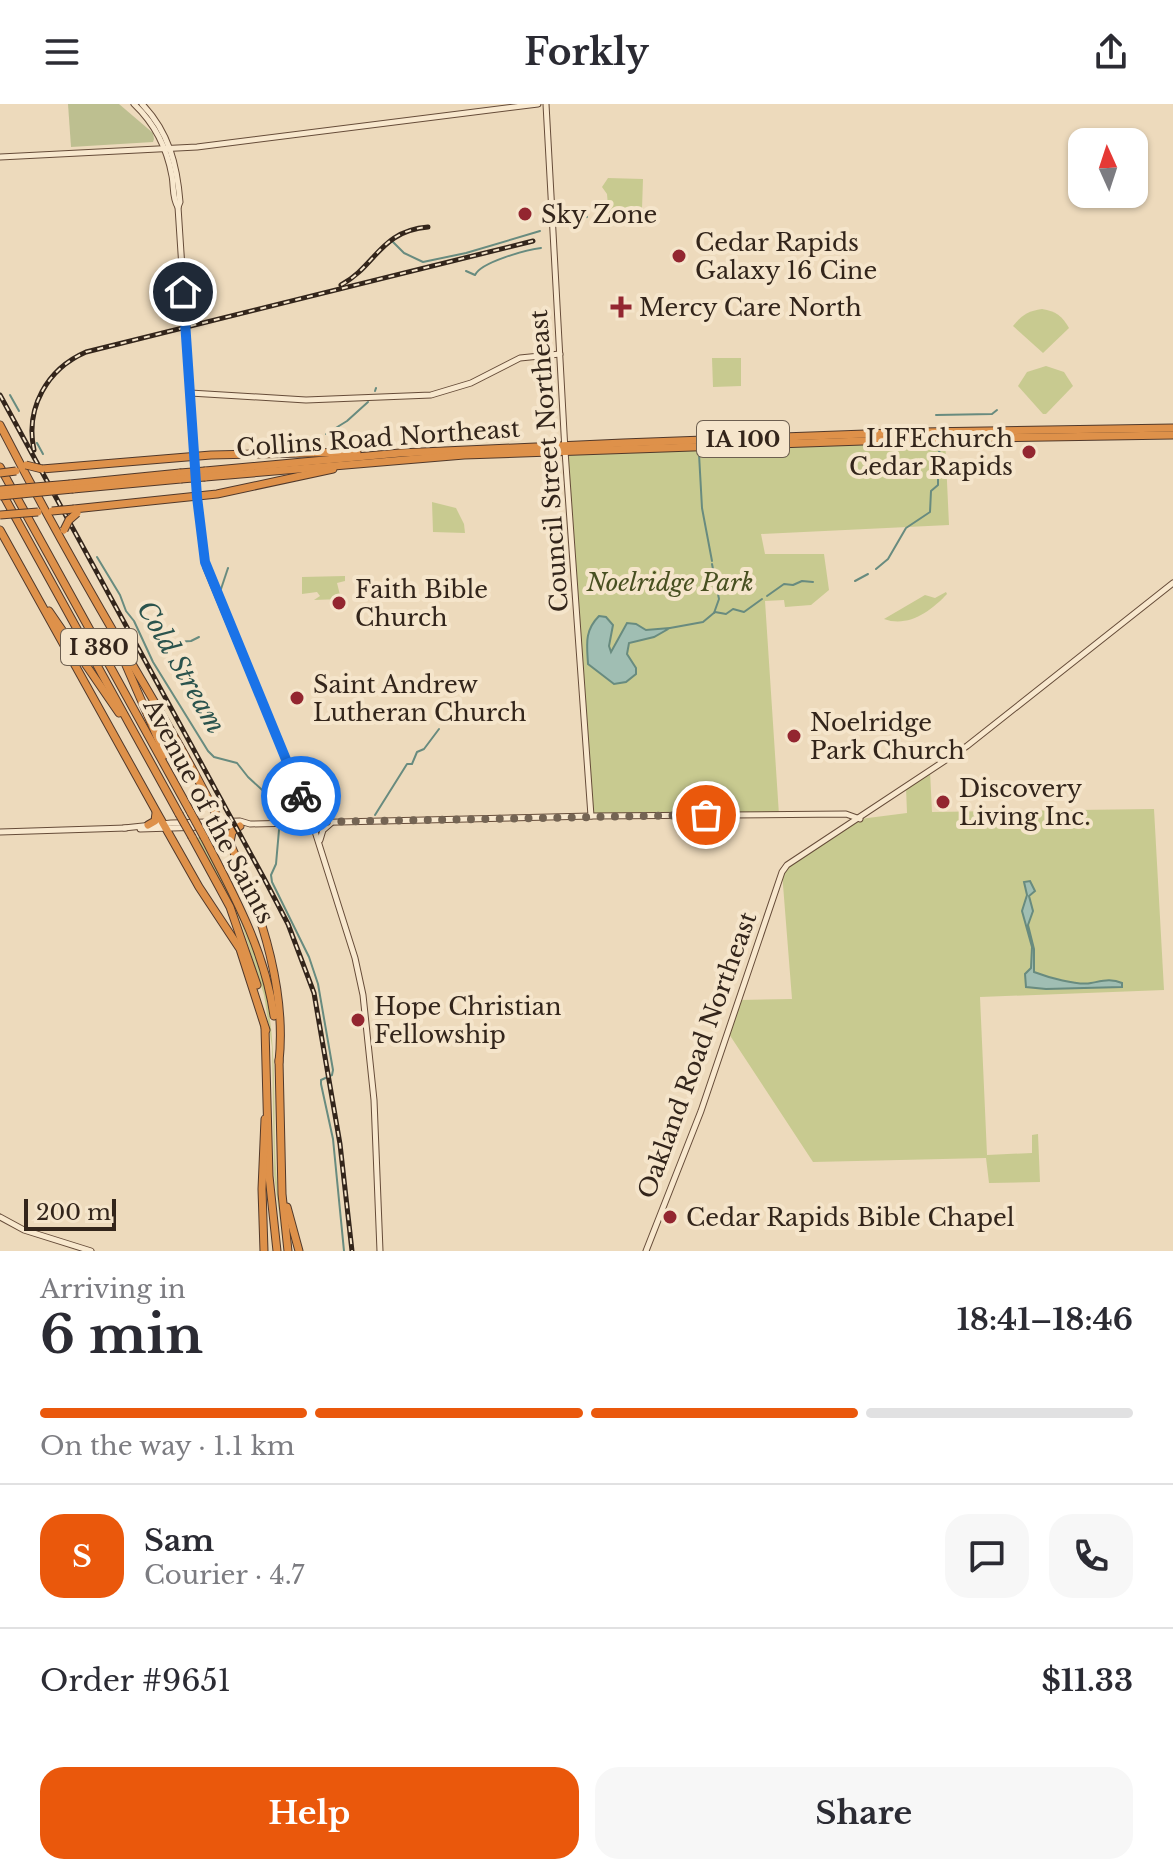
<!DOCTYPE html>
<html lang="en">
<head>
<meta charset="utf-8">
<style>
  :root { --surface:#fff; --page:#f7f7f7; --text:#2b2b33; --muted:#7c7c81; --line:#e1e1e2; --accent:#ea580c }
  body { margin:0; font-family:"Libre Baskerville",serif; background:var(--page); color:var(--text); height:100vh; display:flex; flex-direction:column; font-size:30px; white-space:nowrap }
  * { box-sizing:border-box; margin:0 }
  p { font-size:26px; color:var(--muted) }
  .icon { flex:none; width:44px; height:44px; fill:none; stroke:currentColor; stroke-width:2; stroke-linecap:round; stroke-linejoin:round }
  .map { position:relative; height:1147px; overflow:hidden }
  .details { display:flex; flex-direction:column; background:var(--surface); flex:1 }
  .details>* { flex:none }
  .needle { width:52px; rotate:357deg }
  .tools { position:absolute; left:1068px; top:24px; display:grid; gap:16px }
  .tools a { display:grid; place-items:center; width:80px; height:80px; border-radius:16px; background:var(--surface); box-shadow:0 2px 6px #0004; font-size:40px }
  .scale { position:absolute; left:24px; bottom:20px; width:92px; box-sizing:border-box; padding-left:8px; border:4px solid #33251b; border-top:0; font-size:22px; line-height:28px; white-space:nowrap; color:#33251b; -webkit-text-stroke:6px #f5e5cb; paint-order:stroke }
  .pin { position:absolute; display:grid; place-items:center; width:68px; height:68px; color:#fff; margin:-34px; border:4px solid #fff; border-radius:50%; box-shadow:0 2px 8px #0007 }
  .courier { position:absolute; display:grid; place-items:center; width:80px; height:80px; margin:-40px; border:6px solid #1a73e8; border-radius:50%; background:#fff; color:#222; box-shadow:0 2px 10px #0007 }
  .overview em { font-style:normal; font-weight:800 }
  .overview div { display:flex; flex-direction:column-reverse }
  .overview { display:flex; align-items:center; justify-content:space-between; height:136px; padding:0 40px }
  h1 { font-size:52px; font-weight:800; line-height:60px }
  .bar { display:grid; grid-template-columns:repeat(4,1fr); gap:12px 8px; align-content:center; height:96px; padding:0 40px }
  .bar i { height:10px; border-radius:6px; background:var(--line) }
  .bar .on { background:var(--accent) }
  .bar p { grid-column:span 4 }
  .line { display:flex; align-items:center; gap:20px; padding:0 40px; border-top:2px solid var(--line) }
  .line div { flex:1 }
  .round { display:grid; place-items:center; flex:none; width:84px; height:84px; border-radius:24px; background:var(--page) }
  .action { display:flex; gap:16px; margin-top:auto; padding:16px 40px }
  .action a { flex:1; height:92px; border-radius:24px; background:var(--accent); color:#fff; font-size:32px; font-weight:800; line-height:92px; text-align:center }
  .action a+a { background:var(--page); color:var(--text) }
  header { display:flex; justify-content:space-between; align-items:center; height:104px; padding:0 40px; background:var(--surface); font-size:36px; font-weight:800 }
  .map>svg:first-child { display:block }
</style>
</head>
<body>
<header><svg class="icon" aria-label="menu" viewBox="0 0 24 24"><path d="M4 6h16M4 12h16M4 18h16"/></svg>Forkly<svg class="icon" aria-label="share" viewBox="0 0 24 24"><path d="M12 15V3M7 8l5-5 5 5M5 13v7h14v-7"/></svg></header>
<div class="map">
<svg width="1173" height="1147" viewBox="0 0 1173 1147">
  <rect width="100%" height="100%" fill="#eddabc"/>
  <g fill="#c8ca90">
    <polygon points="608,74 643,75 642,105 637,111 614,116 609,113 607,90 602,83"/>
    <path d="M 1042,205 C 1056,207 1062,212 1069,224 L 1043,249 L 1013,222 C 1022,211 1028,207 1042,205 Z"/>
    <polygon points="712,254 741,254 741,282 713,283"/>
    <polygon points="1046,262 1064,268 1073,282 1046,310 1043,310 1018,282 1027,268"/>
    <polygon points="945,334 949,421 761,430 765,450 824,450 829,486 811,501 785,503 784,496 765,497 779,711 591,712 565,347"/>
    <polygon points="432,398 456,404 464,420 465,429 433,428"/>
    <polygon points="345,472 345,477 337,479 341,495 314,496 320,492 317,488 302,490 302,473"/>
    <path d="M 946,488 L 947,490 C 931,507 908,524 884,515 L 925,491 L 935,494 Z"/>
    <polygon points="930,667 932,708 1154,705 1164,886 980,893 987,1051 1032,1049 1032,1031 1038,1030 1040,1078 989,1079 986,1054 813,1058 729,930 739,896 792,895 782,768 787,761 860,715 907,709 906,683"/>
    <path d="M 200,733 C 227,782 253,830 265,885 C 276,937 274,990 275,1043 C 276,1078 280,1112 284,1147 L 274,1071 L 272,943 L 264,891 L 241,818 L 197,734 Z"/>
  </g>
  <polygon fill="#bdbf90" points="68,0 119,0 153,29 154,35 153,38 71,43"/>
  <g fill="#a0beb3" stroke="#688b7f" stroke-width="2">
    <path d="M 599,512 L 606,513 L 613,521 L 609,542 L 611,548 L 627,519 L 636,520 L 646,526 L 670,524 L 654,533 L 629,539 L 627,550 L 636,564 L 636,570 L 626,578 L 614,580 L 588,560 C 587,541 584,527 599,512 Z"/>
    <path d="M 1030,777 L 1035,787 L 1029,792 L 1033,807 L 1028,821 L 1034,845 L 1034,868 C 1047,873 1078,882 1091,879 C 1102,877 1111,874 1122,879 L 1122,883 L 1046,885 L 1026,883 L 1025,870 L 1031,864 L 1032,843 L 1022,807 L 1027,791 L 1024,778 Z"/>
  </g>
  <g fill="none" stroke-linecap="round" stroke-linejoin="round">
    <g stroke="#688b7f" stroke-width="2">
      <polyline points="563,120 564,116 587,113"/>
      <polyline points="392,137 404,149 423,158 466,149 540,127"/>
      <path d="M 466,167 L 475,171 C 481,158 526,146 541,144"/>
      <polyline points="375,287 376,284"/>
      <polyline points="10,291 19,307"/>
      <polyline points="936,311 992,310 997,306"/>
      <polyline points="326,330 347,317 368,298"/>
      <polyline points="699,332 699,328 702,328"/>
      <polyline points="37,339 43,350"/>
      <polyline points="310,342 316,336"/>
      <polyline points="699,350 702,404 712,457"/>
      <polyline points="97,453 120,491 126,507 134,517 153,558 208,647 214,653 237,659 248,673 272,695 278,712"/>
      <polyline points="712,460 719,495 714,509"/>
      <polyline points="876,465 888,455 906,424 930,408 931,387 938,381 938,372 942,364 938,350 944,338"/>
      <polyline points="855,477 868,470"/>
      <polyline points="221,485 228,464"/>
      <polyline points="767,492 784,480 793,481 802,477 813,478"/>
      <polyline points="670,524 703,518 715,508 726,510 733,505 744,508 762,495"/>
      <polyline points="158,539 191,537 199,533"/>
      <polyline points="375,711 407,660 412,660 417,648 424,645 439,625"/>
      <polyline points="279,726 276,760 271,771 272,778 309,853 318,880 333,966 332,971 321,976 321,980 333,1035 344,1147"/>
    </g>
    <g stroke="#664c39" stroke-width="7">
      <g id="secondary">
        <path d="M 134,0 C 155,20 167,44 172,72 C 174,82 172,94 178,103"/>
        <path d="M 142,0 C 169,28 177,61 180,98 L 178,103 L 185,210"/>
        <polyline points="546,0 565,347 591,712"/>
        <polyline points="0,53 197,43 538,0"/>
        <polyline points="187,240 197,393 206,464 312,718 355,854 363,891 374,996 380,1147"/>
        <polyline points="190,289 306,296 431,291 471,279 520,254 560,250"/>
        <polyline points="124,724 171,719 240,717 250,720 591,712 846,710 860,715"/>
        <polyline points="140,725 237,722"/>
        <polyline points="0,728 126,724"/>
        <polyline points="320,736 323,726 331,719"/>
        <polyline points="0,1113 24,1126 91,1147"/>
        <polyline points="646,1147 701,1007 782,768 787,761 967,642 1173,479"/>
      </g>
    </g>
    <g stroke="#51392b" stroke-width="9">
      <g id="highway">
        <path d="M 0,321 C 38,395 78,467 120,539 C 187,656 294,818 279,958"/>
        <polyline points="0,363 191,709"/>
        <polyline points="42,365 211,351 357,348"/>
        <polyline points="205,367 400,349 623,339 920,328 1173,324"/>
        <polyline points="205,373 464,351 921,335 1173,331"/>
        <polyline points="70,380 180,369"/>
        <polyline points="73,385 181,375"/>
        <polyline points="1,387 179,710"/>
        <polyline points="74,405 217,390 333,365"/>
        <polyline points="0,426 156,707 199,783 240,845 266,926"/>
        <polyline points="49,507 119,609"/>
        <polyline points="119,545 165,651"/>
        <polyline points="148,721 155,717 156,709"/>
        <polyline points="192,733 230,803 257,881"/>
        <path d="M 204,733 C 234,791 265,847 274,912"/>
        <polyline points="230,738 232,728 240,722"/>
        <polyline points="265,924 269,1072 277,1147"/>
        <polyline points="279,956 282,1090 288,1147"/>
        <polyline points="287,1103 299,1147"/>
        <polyline points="264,1147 262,1085 265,1015"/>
      </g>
    </g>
    <use href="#secondary" stroke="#f8e8ce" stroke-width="5"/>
    <use href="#highway" stroke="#de914a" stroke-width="7"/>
    <g stroke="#33251b" stroke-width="5">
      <g id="rail">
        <path d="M 341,181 C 376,162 380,127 428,123"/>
        <polyline points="0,291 266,778 288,820 314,889 340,1040 352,1147"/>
        <path d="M 34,346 C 25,304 47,265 86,248 L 533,137"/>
      </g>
    </g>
    <use href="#rail" stroke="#f5e5cb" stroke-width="2" stroke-dasharray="6" stroke-linecap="butt"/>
    <g stroke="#664c39" stroke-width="7" stroke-linecap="butt">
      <polyline id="secondary-bridge" points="185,210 187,240"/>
    </g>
    <g stroke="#51392b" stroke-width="9" stroke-linecap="butt">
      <g id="highway-bridge">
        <polyline points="26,361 42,365"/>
        <polyline points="0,369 16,367"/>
        <polyline points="180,369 205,367"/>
        <polyline points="181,375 205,373"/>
        <polyline points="0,386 70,380"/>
        <polyline points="0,392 73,385"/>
        <polyline points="52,407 74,405"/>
        <polyline points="0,411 38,408"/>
        <polyline points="64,426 69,416 77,409"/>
        <polyline points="191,709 204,733"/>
        <polyline points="179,710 192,733"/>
      </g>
    </g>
    <use href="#secondary-bridge" stroke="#f8e8ce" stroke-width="5"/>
    <use href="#highway-bridge" stroke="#de914a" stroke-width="7"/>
  </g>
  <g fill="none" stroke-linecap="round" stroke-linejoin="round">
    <polyline stroke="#746453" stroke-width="8" stroke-dasharray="0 14.4" points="301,692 312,718 706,711"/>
    <polyline stroke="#1a73e8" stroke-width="10" points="183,188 197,393 205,458 301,692"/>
  </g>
  <g fill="#932630" stroke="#f5e5cb" stroke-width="3">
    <circle cx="525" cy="110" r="8"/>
    <circle cx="679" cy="152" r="8"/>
    <path d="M617 191h8v8h8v8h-8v8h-8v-8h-8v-8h8z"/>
    <circle cx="1029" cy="348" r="8"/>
    <circle cx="339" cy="499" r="8"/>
    <circle cx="297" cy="594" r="8"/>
    <circle cx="794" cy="632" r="8"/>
    <circle cx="943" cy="698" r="8"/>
    <circle cx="358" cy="916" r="8"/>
    <circle cx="670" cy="1113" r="8"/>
  </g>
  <g text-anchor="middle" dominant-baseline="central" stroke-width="8" stroke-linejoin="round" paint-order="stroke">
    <g fill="#f5e5cb" stroke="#6d5f50" stroke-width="2">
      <rect x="697" y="317" width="92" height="36" rx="6"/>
      <rect x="61" y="525" width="76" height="36" rx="6"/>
    </g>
    <g font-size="22" font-weight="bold" fill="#33251b">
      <text x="743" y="335">IA 100</text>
      <text x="99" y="543">I 380</text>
    </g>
    <g font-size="24" fill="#33251b" stroke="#f5e5cb" text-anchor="start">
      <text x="541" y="110">Sky Zone</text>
      <text x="695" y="138">Cedar Rapids<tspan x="695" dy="28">Galaxy 16 Cine</tspan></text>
      <text x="639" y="203">Mercy Care North</text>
      <text x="1013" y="334" text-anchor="end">LIFEchurch<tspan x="1013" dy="28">Cedar Rapids</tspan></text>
      <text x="355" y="485">Faith Bible<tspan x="355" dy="28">Church</tspan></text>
      <text x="313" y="580">Saint Andrew<tspan x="313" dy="28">Lutheran Church</tspan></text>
      <text x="810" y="618">Noelridge<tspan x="810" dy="28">Park Church</tspan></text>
      <text x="959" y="684">Discovery<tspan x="959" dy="28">Living Inc.</tspan></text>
      <text x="374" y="902">Hope Christian<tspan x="374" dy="28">Fellowship</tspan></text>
      <text x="686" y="1113">Cedar Rapids Bible Chapel</text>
    </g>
    <g font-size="24" fill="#33251b" stroke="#f5e5cb">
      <text transform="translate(378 334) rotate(-4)">Collins Road Northeast</text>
      <text transform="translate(549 357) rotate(-94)">Council Street Northeast</text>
      <text transform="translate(209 707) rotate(62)">Avenue of the Saints</text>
      <text transform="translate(697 951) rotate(-70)">Oakland Road Northeast</text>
    </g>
    <g font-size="24" font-style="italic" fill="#485021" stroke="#f5e5cb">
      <text x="670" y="478">Noelridge Park</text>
    </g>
    <g font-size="26" font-style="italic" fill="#2a534d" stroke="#f5e5cb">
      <text transform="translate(181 563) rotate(60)">Cold Stream</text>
    </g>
  </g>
</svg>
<div class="tools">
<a><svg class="needle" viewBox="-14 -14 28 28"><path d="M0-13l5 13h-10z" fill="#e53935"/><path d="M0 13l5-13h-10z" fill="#7c7c81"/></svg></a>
</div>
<div class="scale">200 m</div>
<div class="pin" style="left:706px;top:711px;background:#ea580c"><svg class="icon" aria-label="bag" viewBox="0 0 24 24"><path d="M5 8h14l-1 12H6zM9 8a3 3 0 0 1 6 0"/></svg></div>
<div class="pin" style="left:183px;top:188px;background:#1f2937"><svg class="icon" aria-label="home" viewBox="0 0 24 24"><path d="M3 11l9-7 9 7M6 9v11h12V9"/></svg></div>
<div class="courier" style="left:301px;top:692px"><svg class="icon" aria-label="bike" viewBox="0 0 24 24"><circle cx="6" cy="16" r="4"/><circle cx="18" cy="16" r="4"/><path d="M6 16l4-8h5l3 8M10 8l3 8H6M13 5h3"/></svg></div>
</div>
<section class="details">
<div class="overview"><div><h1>6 min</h1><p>Arriving in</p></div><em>18:41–18:46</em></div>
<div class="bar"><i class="on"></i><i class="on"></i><i class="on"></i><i></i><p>On the way · 1.1 km</p></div>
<div class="line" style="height:144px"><b class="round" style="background:var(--accent);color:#fff">S</b><div><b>Sam</b><p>Courier · 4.7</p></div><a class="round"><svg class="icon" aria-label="chat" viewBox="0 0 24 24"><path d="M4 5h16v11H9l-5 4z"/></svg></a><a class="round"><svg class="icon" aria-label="phone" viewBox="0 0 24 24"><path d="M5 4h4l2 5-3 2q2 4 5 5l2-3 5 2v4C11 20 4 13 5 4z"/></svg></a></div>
<div class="line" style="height:104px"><div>Order #9651</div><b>$11.33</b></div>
<div class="action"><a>Help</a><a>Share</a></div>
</section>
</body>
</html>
